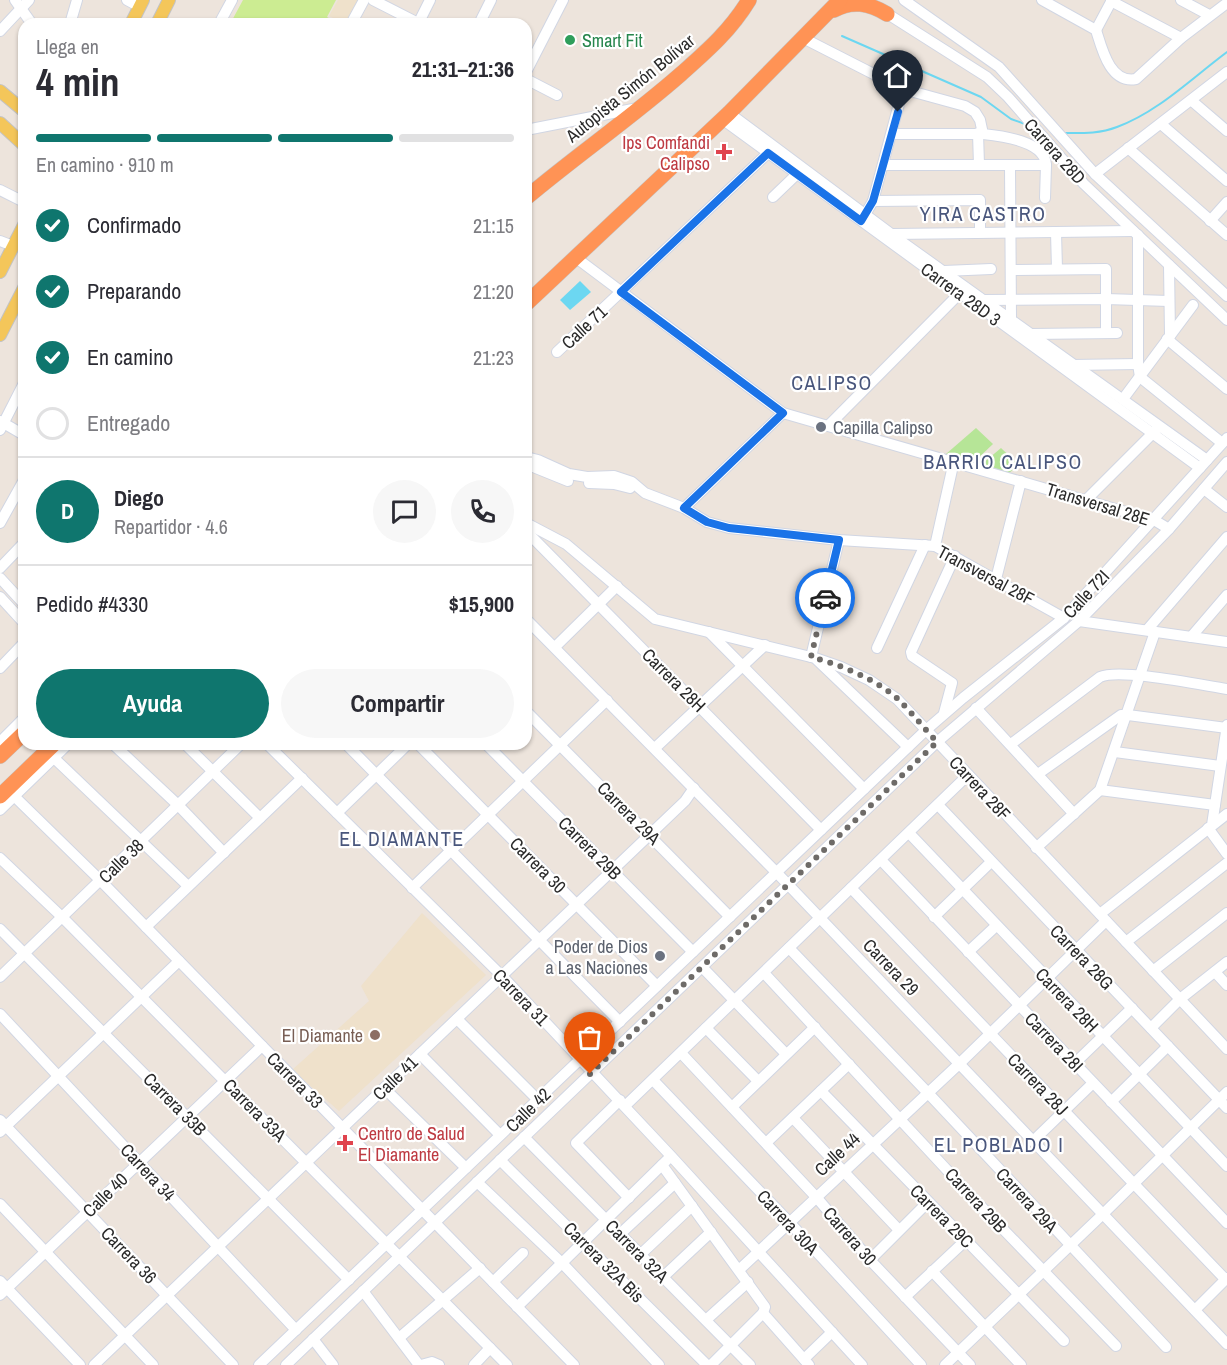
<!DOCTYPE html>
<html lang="es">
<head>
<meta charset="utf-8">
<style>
  :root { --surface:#fff; --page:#f7f7f7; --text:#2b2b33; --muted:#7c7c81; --line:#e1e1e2; --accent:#0f766e }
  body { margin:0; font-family:"Archivo Narrow",sans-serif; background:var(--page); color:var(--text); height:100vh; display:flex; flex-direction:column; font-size:22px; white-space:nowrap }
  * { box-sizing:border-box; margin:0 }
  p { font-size:20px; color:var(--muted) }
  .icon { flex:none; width:33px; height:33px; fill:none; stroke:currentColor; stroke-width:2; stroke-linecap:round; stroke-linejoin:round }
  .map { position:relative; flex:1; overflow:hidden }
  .sheet { position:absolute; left:18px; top:18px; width:514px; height:732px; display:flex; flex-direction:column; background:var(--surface); border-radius:18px; box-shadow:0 2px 4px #0004 }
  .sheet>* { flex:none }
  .pin { position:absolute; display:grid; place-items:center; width:51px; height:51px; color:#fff; margin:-62px -26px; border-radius:50% 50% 50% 0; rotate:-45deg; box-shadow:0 0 6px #0007 }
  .pin .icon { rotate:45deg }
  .courier { position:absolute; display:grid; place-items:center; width:60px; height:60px; margin:-30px; border:4px solid #1a73e8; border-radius:50%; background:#fff; color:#222; box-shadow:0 2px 8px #0007 }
  .summary em { font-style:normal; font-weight:700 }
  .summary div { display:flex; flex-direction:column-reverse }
  .summary { display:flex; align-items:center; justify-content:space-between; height:102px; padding:0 18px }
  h1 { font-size:39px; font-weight:700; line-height:45px }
  .bar { display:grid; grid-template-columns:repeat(4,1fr); gap:9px 6px; align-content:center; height:72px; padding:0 18px }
  .bar i { height:8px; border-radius:4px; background:var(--line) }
  .bar .active { background:var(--accent) }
  .bar p { grid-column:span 4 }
  .line { display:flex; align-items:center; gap:15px; padding:0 18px; border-top:2px solid var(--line) }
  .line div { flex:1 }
  .round { display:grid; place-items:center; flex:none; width:63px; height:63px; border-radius:32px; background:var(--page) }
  ol { padding:0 18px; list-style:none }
  li { display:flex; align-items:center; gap:18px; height:66px }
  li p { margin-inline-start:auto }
  li .icon { padding:6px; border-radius:50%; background:var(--accent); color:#fff; stroke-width:4 }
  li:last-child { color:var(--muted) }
  li i { width:33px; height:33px; border:3px solid var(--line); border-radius:50% }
  .button { display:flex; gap:12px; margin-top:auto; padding:12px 18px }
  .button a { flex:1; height:69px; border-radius:36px; background:var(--accent); color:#fff; font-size:24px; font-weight:700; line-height:69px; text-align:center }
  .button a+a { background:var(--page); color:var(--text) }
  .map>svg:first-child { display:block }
</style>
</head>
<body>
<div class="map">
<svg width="1227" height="1365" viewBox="0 0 1227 1365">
  <rect width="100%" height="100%" fill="#ede4dc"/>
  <g fill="#efe1cb">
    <polygon points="338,0 358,0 345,24 329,16"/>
    <polygon points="422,913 486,975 339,1111 292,1070 369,1001 361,986"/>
  </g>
  <g fill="#b6e597">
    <polygon points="976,428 993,444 974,462 946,454"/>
    <polygon points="1001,448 1019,465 1009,473 982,464"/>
  </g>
  <polygon fill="#ccec92" points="243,0 336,0 327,17 339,24 230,24"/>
  <polygon fill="#6cd7f1" points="580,281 591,292 570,310 560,300"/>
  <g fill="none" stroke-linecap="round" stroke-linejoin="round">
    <g stroke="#6cd7f1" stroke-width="2">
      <polyline points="842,36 981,97 1011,119 1025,124"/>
      <path d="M 1062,133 C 1081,133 1099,134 1117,127 C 1158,112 1192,78 1227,52"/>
    </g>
    <g stroke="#d1d6e3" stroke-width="12">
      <g id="minor">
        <polyline points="15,0 32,24"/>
        <polyline points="127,0 140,7"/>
        <polyline points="373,0 420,24"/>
        <polyline points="904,0 999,67 1095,174 1227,296"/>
        <path d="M 1042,0 L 1096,30 C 1102,49 1110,84 1136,79 L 1181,38 L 1227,3"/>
        <polyline points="1181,0 1209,15"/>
        <polyline points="1111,1 1181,38"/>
        <polyline points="883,11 987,77 1008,97 1084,184 1227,320"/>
        <polyline points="70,24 77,0"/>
        <polyline points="219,24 232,0"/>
        <polyline points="351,24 364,0"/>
        <polyline points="418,24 430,0"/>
        <polyline points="479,24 491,0"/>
        <polyline points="1096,30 1112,0"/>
        <polyline points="0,31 29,0"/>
        <path d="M 803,38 L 903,89 L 965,106 L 975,112 L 980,120 L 983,134 C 1002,136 1045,141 1046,165 L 883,165"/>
        <polyline points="526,72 563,0"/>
        <polyline points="526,79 557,95"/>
        <polyline points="1192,101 1227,131"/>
        <polyline points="729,113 898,239 1207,460"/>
        <polyline points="722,119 1200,468"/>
        <polyline points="1161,124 1227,181"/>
        <polyline points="526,130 638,108"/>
        <polyline points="978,133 979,165"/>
        <polyline points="892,134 983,134"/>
        <polyline points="1128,148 1227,235"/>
        <polyline points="1010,165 1011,320"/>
        <polyline points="1095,174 1227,72"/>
        <polyline points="0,190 24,202"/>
        <polyline points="773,197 796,175"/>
        <polyline points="1045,198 1046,165"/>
        <polyline points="873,201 980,200 980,232"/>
        <polyline points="863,218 873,201 903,89"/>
        <polyline points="1210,221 1227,202"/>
        <polyline points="1056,232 1057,269"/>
        <polyline points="893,234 1133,231"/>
        <polyline points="1138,235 1138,364 1140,377 1222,443"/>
        <polyline points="0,241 13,246"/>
        <polyline points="575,257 783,413 1112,508 1154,520 1169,529"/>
        <polyline points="1169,265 1170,336"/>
        <polyline points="1011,270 1106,269 1106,333"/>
        <polyline points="944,271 991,269"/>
        <polyline points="984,300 1106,299 1169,301"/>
        <polyline points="1031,334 1117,333"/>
        <polyline points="1167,339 1227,389"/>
        <polyline points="557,352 768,153"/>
        <polyline points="1072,365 1138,364"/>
        <polyline points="1123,399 1193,305"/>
        <polyline points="0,421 24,435"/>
        <polyline points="828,426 960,293"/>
        <polyline points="0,430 24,383"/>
        <polyline points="526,457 538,460 569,474 587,477 614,476 632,482 645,493 684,508 707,522 729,528 839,540 935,546 1064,618"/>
        <polyline points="526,464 568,481"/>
        <polyline points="589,483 614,484 630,488"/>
        <polyline points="1204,489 1227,507"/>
        <polyline points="1086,500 1156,430"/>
        <polyline points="684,508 783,413"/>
        <polyline points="0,523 24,480"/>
        <polyline points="526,523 566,544 655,619 815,658 841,667 869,680 897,699 1227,1049"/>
        <polyline points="526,531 821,830"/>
        <polyline points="935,546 954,461"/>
        <polyline points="0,568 24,543"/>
        <polyline points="0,578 24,604"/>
        <polyline points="996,579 1021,481"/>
        <polyline points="0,597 24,623"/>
        <polyline points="526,619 777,873 1227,1344"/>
        <polyline points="1079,621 1227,642"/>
        <polyline points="1147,630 1227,537"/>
        <polyline points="709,632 864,789"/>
        <polyline points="1191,637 1227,595"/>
        <polyline points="555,647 617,586"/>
        <polyline points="877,648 925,545"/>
        <polyline points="811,657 839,540"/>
        <polyline points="817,660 908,747"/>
        <polyline points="0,668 24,643"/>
        <polyline points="976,708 1074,814"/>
        <polyline points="526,711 730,917"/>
        <polyline points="944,713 952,683 912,656 911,652 955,556"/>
        <polyline points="0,742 24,718"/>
        <polyline points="113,744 178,805 224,853"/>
        <polyline points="185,744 260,818"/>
        <polyline points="267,744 502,976 671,1156 862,1365"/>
        <polyline points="346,744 620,1022"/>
        <polyline points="418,744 657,986"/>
        <polyline points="486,744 693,952"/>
        <path d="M 1011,744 L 1100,677 C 1120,668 1201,685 1227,689"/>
        <polyline points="655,748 765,645"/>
        <polyline points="1115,752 1220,766"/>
        <polyline points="54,758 188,886"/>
        <polyline points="1038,774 1121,715 1128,715 1227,728"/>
        <polyline points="1100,790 1215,805"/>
        <polyline points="14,796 101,881 574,1365"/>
        <polyline points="938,805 1227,1108"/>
        <polyline points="0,810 68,744"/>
        <polyline points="337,813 408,744"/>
        <polyline points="1212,825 1227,725"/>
        <polyline points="1208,828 1227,854"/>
        <polyline points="909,833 1227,1166"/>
        <polyline points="1036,848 1100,790 1155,632"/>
        <polyline points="0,858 63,918 507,1365"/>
        <polyline points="881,860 1227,1223"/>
        <polyline points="412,888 607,700"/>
        <polyline points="851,888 1225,1279"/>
        <polyline points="1100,914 1227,814"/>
        <polyline points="934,917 991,862"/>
        <polyline points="146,927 302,778"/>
        <polyline points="0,929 349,1280"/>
        <polyline points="1126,942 1227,863"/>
        <polyline points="789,948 928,1093 1166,1347"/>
        <polyline points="968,952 996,926"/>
        <polyline points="702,967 786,1054"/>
        <polyline points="1153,971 1227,913"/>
        <polyline points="1215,972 1227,985"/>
        <polyline points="764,973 973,1198 1116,1346"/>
        <polyline points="0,977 241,744"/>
        <polyline points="0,1014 296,1330"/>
        <polyline points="457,1019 538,1100"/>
        <polyline points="706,1028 758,1081"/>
        <polyline points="1151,1028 1180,999 1227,962"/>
        <polyline points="681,1053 817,1198 870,1260 970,1365"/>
        <polyline points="420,1054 500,1135"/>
        <polyline points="1075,1063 1132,1008"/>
        <polyline points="653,1080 790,1223 921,1365"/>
        <polyline points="384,1088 466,1168"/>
        <polyline points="821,1091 1064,1341"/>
        <polyline points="620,1100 576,1143 629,1198"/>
        <polyline points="1111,1102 1168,1046"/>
        <polyline points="625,1106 968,775"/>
        <polyline points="732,1107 815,1027"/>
        <polyline points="793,1118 899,1230"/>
        <polyline points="0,1120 233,1365"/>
        <polyline points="0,1132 179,961"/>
        <polyline points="524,1137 750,1365"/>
        <polyline points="1033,1141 1093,1083"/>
        <polyline points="766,1143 849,1064"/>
        <polyline points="500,1160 707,1365"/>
        <polyline points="662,1165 765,1307 763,1313 711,1365"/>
        <polyline points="477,1182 562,1263 659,1365"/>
        <polyline points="0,1204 153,1365"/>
        <polyline points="620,1234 675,1183"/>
        <polyline points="641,1254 692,1206"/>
        <polyline points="870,1260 928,1202"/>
        <polyline points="739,1270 959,1064 1106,921"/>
        <polyline points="932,1271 1021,1365"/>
        <polyline points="663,1277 711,1232"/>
        <polyline points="0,1281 80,1365"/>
        <polyline points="493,1282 523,1253"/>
        <polyline points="363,1291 419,1365"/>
        <polyline points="0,1295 262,1046"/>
        <polyline points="905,1297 966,1240"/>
        <polyline points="517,1307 667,1160"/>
        <polyline points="1195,1310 1227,1278"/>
        <polyline points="763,1313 809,1365"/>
        <polyline points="706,1320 748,1282"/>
        <polyline points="399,1338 480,1268"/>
        <polyline points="313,1339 333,1365"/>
        <polyline points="804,1359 832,1332"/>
        <polyline points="94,1365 685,801 694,788"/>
        <polyline points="259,1365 926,730 963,698 1064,618 1227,438"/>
        <polyline points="286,1365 937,742 1079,621 1169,529 1227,462"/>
        <polyline points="421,1365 432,1362 439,1365"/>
        <polyline points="474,1365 490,1348"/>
        <polyline points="945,1365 1103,1214 1227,1092"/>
      </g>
    </g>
    <g stroke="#c3c3c3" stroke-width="14">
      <g id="major">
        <polyline points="131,24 143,0"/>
        <polyline points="157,24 169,0"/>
        <polyline points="0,91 24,111"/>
        <polyline points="0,123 24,145"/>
        <polyline points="0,272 24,225"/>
        <polyline points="0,335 24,288"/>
      </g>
    </g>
    <g stroke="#c3c3c3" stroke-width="16">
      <g id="highway">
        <path d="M 834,10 C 852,0 869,3 887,14"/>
        <path d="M 526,198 C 577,155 631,118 681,74 C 708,50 730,31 749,0"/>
        <polyline points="526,304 729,113 840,0"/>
        <polyline points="0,756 24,733"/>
        <polyline points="0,796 54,744"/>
      </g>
    </g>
    <use href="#minor" stroke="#fff" stroke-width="10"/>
    <use href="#major" stroke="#f4c65a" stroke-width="12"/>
    <use href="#highway" stroke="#ff9355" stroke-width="15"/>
  </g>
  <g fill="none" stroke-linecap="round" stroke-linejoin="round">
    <path stroke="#6e6b68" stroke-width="6" stroke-dasharray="0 10.8" d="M 590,1074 L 937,742 C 924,728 912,713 899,700 C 878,680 839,664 811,657 L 825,598"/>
    <polyline stroke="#1a73e8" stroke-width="8" points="825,598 839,540 729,528 707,522 684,508 783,413 621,292 768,153 861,221 873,201 898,112"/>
  </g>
  <circle fill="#2e9e5b" stroke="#fff" stroke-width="2" cx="570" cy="40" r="6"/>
  <g fill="#e0444e" stroke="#fff" stroke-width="2">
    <path d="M721 143h6v6h6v6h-6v6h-6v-6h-6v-6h6z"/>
    <path d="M342 1134h6v6h6v6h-6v6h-6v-6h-6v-6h6z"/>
  </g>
  <g fill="#6b7280" stroke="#fff" stroke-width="2">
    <circle cx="821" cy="427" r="6"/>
    <circle cx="660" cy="956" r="6"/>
  </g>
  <circle fill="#8d6e63" stroke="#fff" stroke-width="2" cx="375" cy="1035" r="6"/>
  <g text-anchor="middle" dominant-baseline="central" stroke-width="4.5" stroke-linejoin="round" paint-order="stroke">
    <g font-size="18" fill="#27864d" stroke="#fff" text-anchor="start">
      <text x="582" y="40">Smart Fit</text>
    </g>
    <g font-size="18" fill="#2a2a2a" stroke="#fff">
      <text transform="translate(630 88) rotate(-39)">Autopista Simón Bolívar</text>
      <text transform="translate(1055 151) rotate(48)">Carrera 28D</text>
      <text transform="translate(961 294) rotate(36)">Carrera 28D 3</text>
      <text transform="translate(584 327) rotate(-43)">Calle 71</text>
      <text transform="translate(1098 504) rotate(17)">Transversal 28E</text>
      <text transform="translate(986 575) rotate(28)">Transversal 28F</text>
      <text transform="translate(1086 594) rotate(-47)">Calle 72I</text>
      <text transform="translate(674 680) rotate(45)">Carrera 28H</text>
      <text transform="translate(980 788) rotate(47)">Carrera 28F</text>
      <text transform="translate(629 813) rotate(45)">Carrera 29A</text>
      <text transform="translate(590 848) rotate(45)">Carrera 29B</text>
      <text transform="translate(121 861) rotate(-44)">Calle 38</text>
      <text transform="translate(538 865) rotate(45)">Carrera 30</text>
      <text transform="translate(1082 957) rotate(46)">Carrera 28G</text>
      <text transform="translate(891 967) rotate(46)">Carrera 29</text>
      <text transform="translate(521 997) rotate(46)">Carrera 31</text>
      <text transform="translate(1067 1000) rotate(46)">Carrera 28H</text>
      <text transform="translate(1054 1042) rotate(46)">Carrera 28I</text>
      <text transform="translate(395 1078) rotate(-44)">Calle 41</text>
      <text transform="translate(295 1080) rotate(45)">Carrera 33</text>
      <text transform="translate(1038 1084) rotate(46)">Carrera 28J</text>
      <text transform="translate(175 1104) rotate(45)">Carrera 33B</text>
      <text transform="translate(255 1110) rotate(45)">Carrera 33A</text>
      <text transform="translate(528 1110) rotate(-44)">Calle 42</text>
      <text transform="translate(837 1154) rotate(-43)">Calle 44</text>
      <text transform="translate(148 1172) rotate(47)">Carrera 34</text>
      <text transform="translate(105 1195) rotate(-44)">Calle 40</text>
      <text transform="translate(976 1200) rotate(47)">Carrera 29B</text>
      <text transform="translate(1027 1200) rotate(47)">Carrera 29A</text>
      <text transform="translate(942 1216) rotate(45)">Carrera 29C</text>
      <text transform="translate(788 1222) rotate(47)">Carrera 30A</text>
      <text transform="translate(850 1236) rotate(49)">Carrera 30</text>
      <text transform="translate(637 1251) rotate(45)">Carrera 32A</text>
      <text transform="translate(129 1255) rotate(46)">Carrera 36</text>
      <text transform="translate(604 1262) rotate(45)">Carrera 32A Bis</text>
    </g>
    <g font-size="18" fill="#be3a42" stroke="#fff" text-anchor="end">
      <text x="710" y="142">Ips Comfandi<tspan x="710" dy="21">Calipso</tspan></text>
      <text x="358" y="1133" text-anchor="start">Centro de Salud<tspan x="358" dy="21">El Diamante</tspan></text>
    </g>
    <g font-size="18" fill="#5b616d" stroke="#fff" text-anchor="start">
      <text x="833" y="427">Capilla Calipso</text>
      <text x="648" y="946" text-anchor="end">Poder de Dios<tspan x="648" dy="21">a Las Naciones</tspan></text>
    </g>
    <g font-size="18" fill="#785e54" stroke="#fff" text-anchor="end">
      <text x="363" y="1035">El Diamante</text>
    </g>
    <g font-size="20" letter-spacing="1.5" fill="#49567c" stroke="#fff">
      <text x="983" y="213">YIRA CASTRO</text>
      <text x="832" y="382">CALIPSO</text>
      <text x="1003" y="461">BARRIO CALIPSO</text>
      <text x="402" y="838">EL DIAMANTE</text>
      <text x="999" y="1144">EL POBLADO I</text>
    </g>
  </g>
</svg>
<div class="pin" style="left:590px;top:1074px;background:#ea580c"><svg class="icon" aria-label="bag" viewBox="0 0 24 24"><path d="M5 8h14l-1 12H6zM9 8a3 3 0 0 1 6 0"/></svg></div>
<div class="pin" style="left:898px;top:112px;background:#1f2937"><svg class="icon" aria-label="home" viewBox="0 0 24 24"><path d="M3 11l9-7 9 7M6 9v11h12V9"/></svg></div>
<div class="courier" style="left:825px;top:598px"><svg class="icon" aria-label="car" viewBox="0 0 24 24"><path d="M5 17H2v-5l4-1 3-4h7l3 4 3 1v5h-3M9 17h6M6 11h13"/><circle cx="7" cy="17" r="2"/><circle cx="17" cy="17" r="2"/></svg></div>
<section class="sheet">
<div class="summary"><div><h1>4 min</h1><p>Llega en</p></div><em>21:31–21:36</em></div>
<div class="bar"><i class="active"></i><i class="active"></i><i class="active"></i><i></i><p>En camino · 910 m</p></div>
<ol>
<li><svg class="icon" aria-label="check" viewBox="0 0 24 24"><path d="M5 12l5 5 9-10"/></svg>Confirmado<p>21:15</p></li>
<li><svg class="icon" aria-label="check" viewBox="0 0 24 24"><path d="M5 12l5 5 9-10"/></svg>Preparando<p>21:20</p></li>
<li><svg class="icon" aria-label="check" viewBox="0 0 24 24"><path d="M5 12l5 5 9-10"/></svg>En camino<p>21:23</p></li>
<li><i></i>Entregado</li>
</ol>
<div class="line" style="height:108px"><b class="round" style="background:var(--accent);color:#fff">D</b><div><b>Diego</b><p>Repartidor · 4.6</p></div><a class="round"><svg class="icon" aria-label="chat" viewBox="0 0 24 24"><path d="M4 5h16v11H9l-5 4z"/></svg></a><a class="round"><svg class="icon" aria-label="phone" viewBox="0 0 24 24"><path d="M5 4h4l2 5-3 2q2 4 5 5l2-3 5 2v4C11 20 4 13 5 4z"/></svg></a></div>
<div class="line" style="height:78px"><div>Pedido #4330</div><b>$15,900</b></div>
<div class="button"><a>Ayuda</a><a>Compartir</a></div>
</section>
</div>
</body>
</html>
